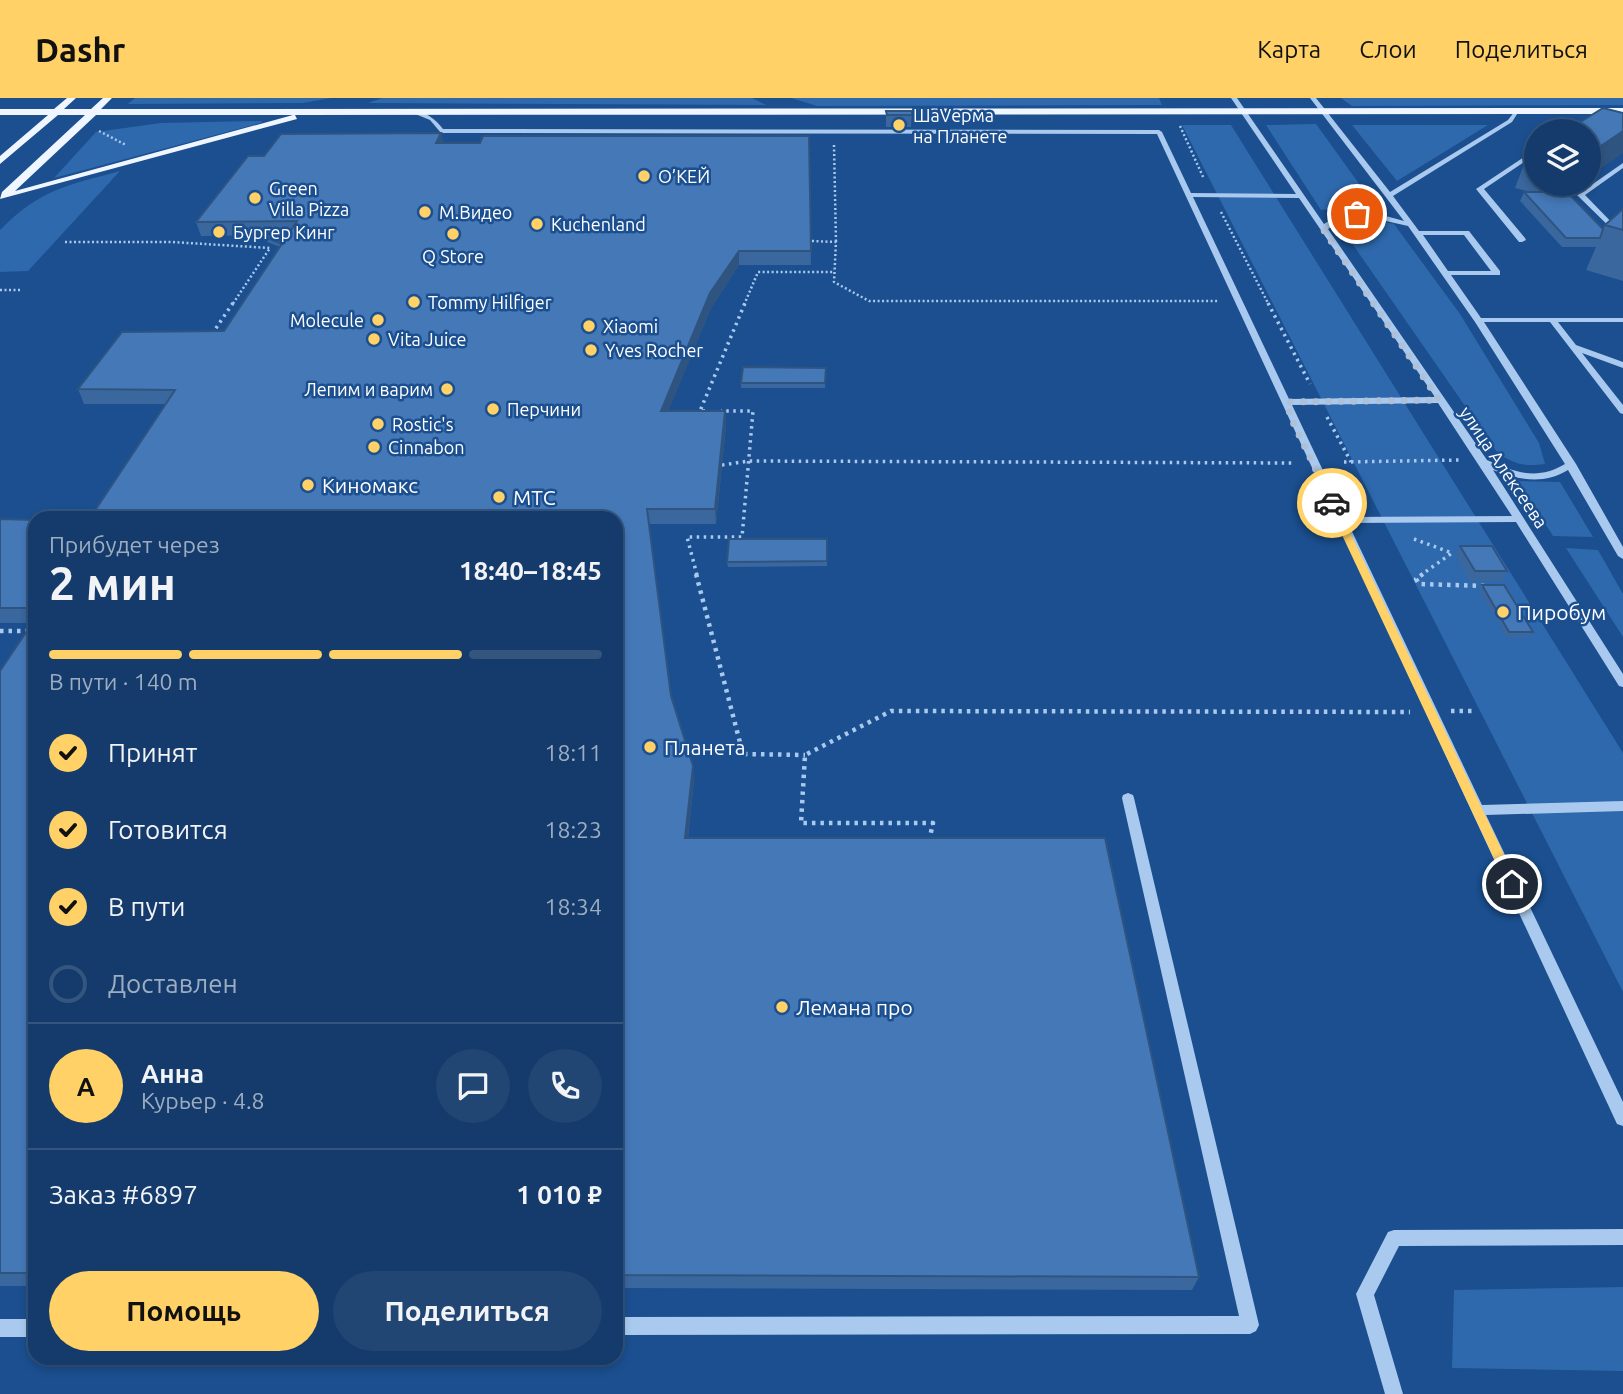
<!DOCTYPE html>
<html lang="ru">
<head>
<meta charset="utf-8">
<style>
  :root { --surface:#143b6b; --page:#214673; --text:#f1f3f6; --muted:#9dadc1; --line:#33557e; --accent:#ffd166 }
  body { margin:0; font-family:Ubuntu,sans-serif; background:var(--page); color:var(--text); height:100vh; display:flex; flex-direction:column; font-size:26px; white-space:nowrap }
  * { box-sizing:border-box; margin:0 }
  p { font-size:23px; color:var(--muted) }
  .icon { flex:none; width:38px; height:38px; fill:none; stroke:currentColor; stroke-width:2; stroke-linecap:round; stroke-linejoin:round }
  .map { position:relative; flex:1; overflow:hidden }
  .drawer { position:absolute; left:28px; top:413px; width:595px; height:854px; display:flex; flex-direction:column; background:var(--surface); border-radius:21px; box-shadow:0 4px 10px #0003,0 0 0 2px var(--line) }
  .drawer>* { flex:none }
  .controls { position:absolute; left:1524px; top:21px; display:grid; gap:14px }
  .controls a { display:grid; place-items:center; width:77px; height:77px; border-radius:50%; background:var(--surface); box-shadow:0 4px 10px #0003,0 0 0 2px var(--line); font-size:35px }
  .pin { position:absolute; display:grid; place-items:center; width:60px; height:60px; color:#fff; margin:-30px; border:4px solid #fff; border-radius:50%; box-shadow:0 2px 7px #0007 }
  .courier { position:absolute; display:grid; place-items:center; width:70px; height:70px; margin:-35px; border:5px solid #ffd166; border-radius:50%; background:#fff; color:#222; box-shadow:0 2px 9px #0007 }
  .overview em { font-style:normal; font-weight:600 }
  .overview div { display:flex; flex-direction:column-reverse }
  .overview { display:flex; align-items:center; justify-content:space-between; height:119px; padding:0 21px }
  h1 { font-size:46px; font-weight:600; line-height:52px }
  .bar { display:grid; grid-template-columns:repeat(4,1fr); gap:10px 7px; align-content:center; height:84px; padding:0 21px }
  .bar i { height:9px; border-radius:5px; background:var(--line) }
  .bar .selected { background:var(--accent) }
  .bar p { grid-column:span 4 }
  .line { display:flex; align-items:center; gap:18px; padding:0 21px; border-top:2px solid var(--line) }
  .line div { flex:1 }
  .round { display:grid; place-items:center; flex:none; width:74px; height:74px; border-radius:37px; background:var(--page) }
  ol { padding:0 21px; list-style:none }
  li { display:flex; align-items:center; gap:21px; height:77px }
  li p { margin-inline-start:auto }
  li .icon { padding:7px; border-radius:50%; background:var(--accent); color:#111; stroke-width:4 }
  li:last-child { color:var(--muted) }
  li i { width:38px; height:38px; border:4px solid var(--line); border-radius:50% }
  .cta { display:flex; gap:14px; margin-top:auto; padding:14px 21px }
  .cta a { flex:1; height:80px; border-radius:42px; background:var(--accent); color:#111; font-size:28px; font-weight:600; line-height:80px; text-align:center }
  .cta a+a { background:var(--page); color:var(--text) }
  header { display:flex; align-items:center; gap:42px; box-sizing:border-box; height:98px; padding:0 35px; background:var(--accent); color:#111 }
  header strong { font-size:33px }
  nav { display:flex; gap:38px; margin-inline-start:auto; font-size:24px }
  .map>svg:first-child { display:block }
</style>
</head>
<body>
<header>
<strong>Dashr</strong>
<nav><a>Карта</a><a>Слои</a><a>Поделиться</a></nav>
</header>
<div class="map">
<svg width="1623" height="1296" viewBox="0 0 1623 1296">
  <rect width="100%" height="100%" fill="#1b4f8f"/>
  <g fill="#2e69ad">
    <polygon points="135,0 331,0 303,5 128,6"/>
    <polygon points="382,0 752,0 766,7 368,5"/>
    <polygon points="791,0 1159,0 1162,7 817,8"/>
    <polygon points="1341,0 1623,0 1623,7 1352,8"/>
    <polygon points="262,23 261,25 54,80 96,34 161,25"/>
    <polygon points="1316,26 1378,112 1351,109 1321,112 1266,27"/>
    <polygon points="1182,27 1231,27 1623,655 1623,894"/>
    <polygon points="1352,27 1488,27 1397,83"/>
    <path d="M 120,73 L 28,173 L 0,174 L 0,132 C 41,91 65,88 120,73 Z"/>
    <path d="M 1358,118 L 1394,126 L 1460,216 L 1539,345 L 1545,366 C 1524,369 1513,366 1497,354 L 1340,128 L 1345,120 Z"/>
    <polygon points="1518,383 1560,384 1593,439 1553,438"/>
    <polygon points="1566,450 1598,452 1623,496 1623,539"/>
    <polygon points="1623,1189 1623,1273 1452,1270 1454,1192"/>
  </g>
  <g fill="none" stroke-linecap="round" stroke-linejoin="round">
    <g stroke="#a9c9ee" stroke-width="2.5" stroke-dasharray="2 2.5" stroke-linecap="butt">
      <polyline points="1180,28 1204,81"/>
      <polyline points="99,33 126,47"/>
      <polyline points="834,47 836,144"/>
      <polyline points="1221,114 1269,207"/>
      <polyline points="812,143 836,144 834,184 869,203 1219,203"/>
      <polyline points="65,144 172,144 270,150 232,207"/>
      <polyline points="0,192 20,192"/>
      <polyline points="744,207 758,174 834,174"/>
    </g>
    <g stroke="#a9c9ee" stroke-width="3.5" stroke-dasharray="2.5 4.5" stroke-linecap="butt">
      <polyline points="1268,205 1310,286"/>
      <polyline points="212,236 233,205"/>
      <polyline points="705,313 700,313 745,205"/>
      <polyline points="1327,319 1351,364"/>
      <polyline points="1344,364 1459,362"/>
      <polyline points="722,367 749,363 1295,365"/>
      <polyline points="1414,441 1452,455 1421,477"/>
      <polyline points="697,477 687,439 742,439 753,313 721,313"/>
    </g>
    <g stroke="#a9c9ee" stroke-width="4.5" stroke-dasharray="3.5 5" stroke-linecap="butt">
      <polyline points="696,476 743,656 805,657"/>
      <polyline points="1423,476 1416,481 1419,486 1487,488"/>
      <polyline points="0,533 27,533"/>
      <polyline points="1451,613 1475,613"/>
      <polyline points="929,743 933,725 801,725 805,657 891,613 1410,614"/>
    </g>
    <g fill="#a9c9ee" fill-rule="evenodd">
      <path d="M 1231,0 L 1237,0 L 1324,126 C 1348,108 1377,115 1404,123 L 1310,0 L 1316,0 L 1390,94 L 1508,22 L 1515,13 L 1519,13 L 1512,24 L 1393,98 L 1419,133 L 1469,133 L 1500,173 L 1500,177 L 1451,177 L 1481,220 L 1623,220 L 1623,224 L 1558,224 L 1576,247 L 1623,264 L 1623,270 L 1582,255 L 1623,307 L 1623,316 L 1620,315 L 1550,224 L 1484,224 L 1576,366 L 1623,449 L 1623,461 L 1618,458 L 1568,372 C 1544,387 1518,382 1493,372 L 1623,576 L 1623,589 L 1619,588 L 1516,424 L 1348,425 L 1482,707 L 1623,703 L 1623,713 L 1486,717 L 1623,1004 L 1623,1028 L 1617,1026 L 1157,36 L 441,35 L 430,22 L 408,13 C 421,10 435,20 443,31 L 1159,32 L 1162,34 L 1191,95 L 1296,96 ZM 1193,99 L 1299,100 L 1435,299 L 1289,301 ZM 1364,118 L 1408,128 L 1475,224 L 1565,366 C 1537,383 1514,374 1487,362 L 1328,131 L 1345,120 ZM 1423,137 L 1464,137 L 1491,173 L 1448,173 ZM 1438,305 L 1512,418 L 1345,419 L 1292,307 Z"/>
      <polygon points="1536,51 1536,56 1484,91 1525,140 1526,142 1522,144 1519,144 1476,91"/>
      <polygon points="1623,65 1623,70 1585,97 1623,136 1623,142 1577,97"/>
      <polygon points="1128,695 1133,697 1134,700 1259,1227 1256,1233 1250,1236 616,1237 616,1219 1239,1218 1122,700 1123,697"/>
      <polygon points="1623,1131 1623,1147 1399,1148 1374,1197 1403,1296 1385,1296 1356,1196 1388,1134 1394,1132"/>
      <rect x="0" y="1221" width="35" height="18"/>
    </g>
    <path fill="#f0f6ff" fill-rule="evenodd" d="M 67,0 L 76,0 L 64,11 L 91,11 L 103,0 L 112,0 L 101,11 L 1623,10 L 1623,16 L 295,17 L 297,21 L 0,101 L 2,94 L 85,17 L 58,17 L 0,66 L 0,58 L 48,17 L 0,17 L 0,11 L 54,11 ZM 96,17 L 293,17 L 15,93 Z"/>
  </g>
  <g fill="#3a679d">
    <polygon points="886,13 912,13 911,29 886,29"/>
    <polygon points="441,35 443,45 809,38 811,167 739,167 711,210 668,313 725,313 726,328 716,426 649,426 671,598 694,683 688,740 1199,1179 1192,1192 616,1190 616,420 165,306 84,306 78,291 224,233 280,149 267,144 266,139 268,137 201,138 196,124 264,58"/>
    <polygon points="1536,52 1536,86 1579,86 1567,94 1603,131 1605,127 1623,111 1623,183 1586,172 1596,149 1562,149 1520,103 1524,94 1531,94 1515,90 1527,58"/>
    <polygon points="826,270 825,290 741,290 741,285"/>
    <polygon points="0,421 35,422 35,1188 0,1188 0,573 32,525 0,525"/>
    <polygon points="827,441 827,468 728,469 727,464"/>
    <polygon points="1460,448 1507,473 1502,483 1470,484 1456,458"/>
    <polygon points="1482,487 1533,534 1530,539 1507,539 1479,493"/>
  </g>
  <g fill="#305480">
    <polygon points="1623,33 1623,55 1589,79 1589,56"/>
    <polygon points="441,35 444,48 436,45"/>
    <polygon points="1563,86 1579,86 1556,102"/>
    <polygon points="739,153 739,167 711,210 662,328 661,313 710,195"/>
    <polygon points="725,313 726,328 716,426 715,411"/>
    <polygon points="693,668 694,683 686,756 685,740"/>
  </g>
  <g fill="#4478b7" stroke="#305480" stroke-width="2">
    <polygon points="1603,10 1623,15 1623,33 1589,56 1589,33 1566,33"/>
    <polygon points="886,13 912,13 912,17 887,17"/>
    <polygon points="441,35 436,45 480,45 483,38 809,38 811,153 739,153 710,195 661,313 725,313 715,411 647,411 671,598 693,668 685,740 1105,740 1199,1179 616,1177 616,420 90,420 175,292 78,291 122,234 224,233 297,123 196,124 248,58 264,58 281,36"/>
    <polygon points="1536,52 1536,61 1527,58"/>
    <polygon points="1524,94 1567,94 1603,131 1600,140 1566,140"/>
    <polygon points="1623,111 1623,132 1605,127"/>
    <polygon points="271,132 291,132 282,146 266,139"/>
    <polygon points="743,269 826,270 825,285 741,285"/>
    <polygon points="0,421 35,422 35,510 0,510"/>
    <polygon points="729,441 827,441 827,463 727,464"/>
    <polygon points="1460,448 1492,448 1507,473 1475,473"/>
    <polygon points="1482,487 1504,487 1533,534 1509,534"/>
    <polygon points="35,521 35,1175 0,1175 0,573"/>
  </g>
  <polygon fill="#ffd166" points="1332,402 1336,405 1518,786 1516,790 1512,791 1506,786 1327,405"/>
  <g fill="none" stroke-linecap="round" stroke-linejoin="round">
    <polyline stroke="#afc1d8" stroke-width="7" stroke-dasharray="0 12.6" points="1332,405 1290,318 1288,304 1439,302 1323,131 1343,117 1357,116"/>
  </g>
  <g fill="#ffd166" stroke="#1b4f8f" stroke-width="2.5">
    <circle cx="899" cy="27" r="7"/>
    <circle cx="644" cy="78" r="7"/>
    <circle cx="255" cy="100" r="7"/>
    <circle cx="425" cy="114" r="7"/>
    <circle cx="537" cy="126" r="7"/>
    <circle cx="219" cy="134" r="7"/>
    <circle cx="453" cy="136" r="7"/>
    <circle cx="414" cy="204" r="7"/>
    <circle cx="378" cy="222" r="7"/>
    <circle cx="589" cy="228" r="7"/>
    <circle cx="374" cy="241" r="7"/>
    <circle cx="591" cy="252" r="7"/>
    <circle cx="447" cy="291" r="7"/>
    <circle cx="493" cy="311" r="7"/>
    <circle cx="378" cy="326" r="7"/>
    <circle cx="374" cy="349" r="7"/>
    <circle cx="308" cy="387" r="7"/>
    <circle cx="499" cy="399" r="7"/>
    <circle cx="1503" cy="514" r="7"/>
    <circle cx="650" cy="649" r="7"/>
    <circle cx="782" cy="909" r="7"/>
  </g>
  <g text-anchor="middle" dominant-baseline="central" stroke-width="5" stroke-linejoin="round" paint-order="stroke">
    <g font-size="18" fill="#fff" stroke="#1b4f8f" text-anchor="start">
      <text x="913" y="17">ШаVерма<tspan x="913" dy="21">на Планете</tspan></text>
      <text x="658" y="78">О’КЕЙ</text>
      <text x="269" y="90">Green<tspan x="269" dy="21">Villa Pizza</tspan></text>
      <text x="439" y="114">М.Видео</text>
      <text x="551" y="126">Kuchenland</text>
      <text x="233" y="134">Бургер Кинг</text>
      <text x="453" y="158" text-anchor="middle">Q Store</text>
      <text x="428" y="204">Tommy Hilfiger</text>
      <text x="364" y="222" text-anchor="end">Molecule</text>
      <text x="603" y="228">Xiaomi</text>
      <text x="388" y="241">Vita Juice</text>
      <text x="605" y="252">Yves Rocher</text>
      <text x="433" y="291" text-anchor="end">Лепим и варим</text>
      <text x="507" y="311">Перчини</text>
      <text x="392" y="326">Rostic's</text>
      <text x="388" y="349">Cinnabon</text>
    </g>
    <g font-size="18" fill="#fff" stroke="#1b4f8f">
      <text transform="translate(1504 369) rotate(56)">улица Алексеева</text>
    </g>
    <g font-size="21" fill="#fff" stroke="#1b4f8f" text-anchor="start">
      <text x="322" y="387">Киномакс</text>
      <text x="513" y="399">МТС</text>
      <text x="1517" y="514">Пиробум</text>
      <text x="664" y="649">Планета</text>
      <text x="796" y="909">Лемана про</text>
    </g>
  </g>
</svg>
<div class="controls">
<a><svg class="icon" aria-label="layers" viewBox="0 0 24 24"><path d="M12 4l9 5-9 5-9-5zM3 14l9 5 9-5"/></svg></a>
</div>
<div class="pin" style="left:1357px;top:116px;background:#ea580c"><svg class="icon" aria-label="bag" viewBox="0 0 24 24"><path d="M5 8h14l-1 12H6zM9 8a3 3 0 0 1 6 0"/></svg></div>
<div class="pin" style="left:1512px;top:786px;background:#1f2937"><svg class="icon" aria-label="home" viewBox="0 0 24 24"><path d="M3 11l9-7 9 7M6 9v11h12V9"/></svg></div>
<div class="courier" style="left:1332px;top:405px"><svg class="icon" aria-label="car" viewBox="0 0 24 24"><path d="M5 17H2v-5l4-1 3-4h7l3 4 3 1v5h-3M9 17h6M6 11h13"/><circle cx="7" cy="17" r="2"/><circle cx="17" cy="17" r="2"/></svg></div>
<section class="drawer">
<div class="overview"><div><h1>2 мин</h1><p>Прибудет через</p></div><em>18:40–18:45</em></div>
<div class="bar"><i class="selected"></i><i class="selected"></i><i class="selected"></i><i></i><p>В пути · 140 m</p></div>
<ol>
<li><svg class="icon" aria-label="check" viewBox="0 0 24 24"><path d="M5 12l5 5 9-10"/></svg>Принят<p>18:11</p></li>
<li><svg class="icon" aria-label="check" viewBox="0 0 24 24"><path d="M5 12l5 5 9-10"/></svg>Готовится<p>18:23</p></li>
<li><svg class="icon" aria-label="check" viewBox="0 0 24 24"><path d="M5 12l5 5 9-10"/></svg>В пути<p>18:34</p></li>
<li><i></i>Доставлен</li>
</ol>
<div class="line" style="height:126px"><b class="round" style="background:var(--accent);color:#111">А</b><div><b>Анна</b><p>Курьер · 4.8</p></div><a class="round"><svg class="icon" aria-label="chat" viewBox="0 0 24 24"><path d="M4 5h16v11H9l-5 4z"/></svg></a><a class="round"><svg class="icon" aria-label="phone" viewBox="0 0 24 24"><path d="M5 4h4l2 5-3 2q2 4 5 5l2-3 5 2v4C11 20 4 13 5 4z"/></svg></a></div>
<div class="line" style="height:91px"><div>Заказ #6897</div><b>1 010 ₽</b></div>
<div class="cta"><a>Помощь</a><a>Поделиться</a></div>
</section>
</div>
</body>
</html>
